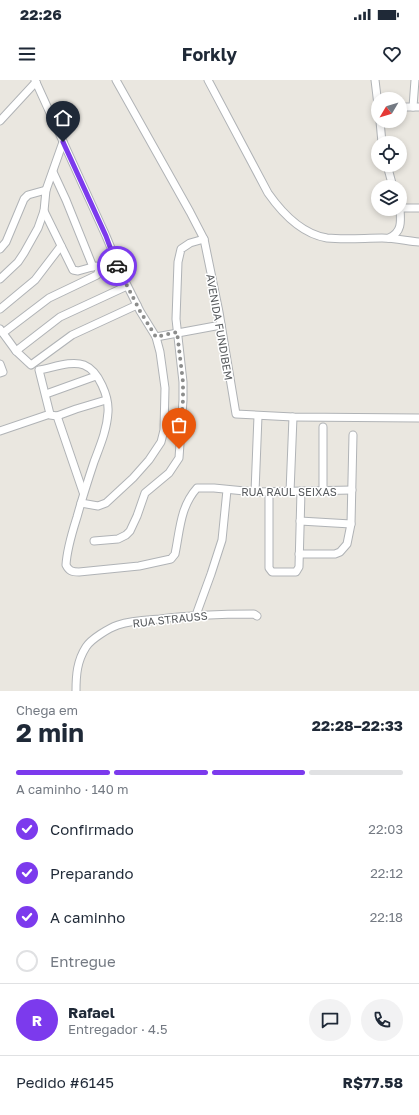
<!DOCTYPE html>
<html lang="pt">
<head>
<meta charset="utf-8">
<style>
  :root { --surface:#fff; --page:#f2f2f3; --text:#1f2937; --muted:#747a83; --line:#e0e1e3; --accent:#7c3aed }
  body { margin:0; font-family:"Golos Text",sans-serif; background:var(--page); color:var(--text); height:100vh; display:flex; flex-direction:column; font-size:15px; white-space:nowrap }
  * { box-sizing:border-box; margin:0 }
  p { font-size:13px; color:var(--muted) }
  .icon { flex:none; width:22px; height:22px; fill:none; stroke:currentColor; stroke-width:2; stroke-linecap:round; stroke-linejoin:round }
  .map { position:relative; height:611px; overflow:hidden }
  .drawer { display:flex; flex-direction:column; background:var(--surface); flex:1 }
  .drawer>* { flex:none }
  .needle { width:26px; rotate:232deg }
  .tools { position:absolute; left:371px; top:12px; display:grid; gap:8px }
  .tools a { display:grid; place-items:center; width:36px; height:36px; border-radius:50%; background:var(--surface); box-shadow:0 2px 6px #0003; font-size:20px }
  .pin { position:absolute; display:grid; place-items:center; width:34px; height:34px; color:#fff; margin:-41px -17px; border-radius:50% 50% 50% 0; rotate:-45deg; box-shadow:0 0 4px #0007 }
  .pin .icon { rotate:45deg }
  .courier { position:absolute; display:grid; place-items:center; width:40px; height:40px; margin:-20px; border:3px solid #7c3aed; border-radius:50%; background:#fff; color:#222; box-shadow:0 1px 5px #0007 }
  .summary em { font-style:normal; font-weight:700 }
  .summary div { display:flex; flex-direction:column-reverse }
  .summary { display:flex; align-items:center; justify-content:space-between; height:68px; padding:0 16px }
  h1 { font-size:26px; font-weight:700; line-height:30px }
  .bar { display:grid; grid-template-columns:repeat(4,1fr); gap:6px 4px; align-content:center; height:48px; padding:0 16px }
  .bar i { height:5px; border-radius:3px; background:var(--line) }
  .bar .active { background:var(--accent) }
  .bar p { grid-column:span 4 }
  .line { display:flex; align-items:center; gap:10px; padding:0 16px; border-top:1px solid var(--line) }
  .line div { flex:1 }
  .round { display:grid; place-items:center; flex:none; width:42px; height:42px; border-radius:21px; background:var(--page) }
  ol { padding:0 16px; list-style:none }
  li { display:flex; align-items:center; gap:12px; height:44px }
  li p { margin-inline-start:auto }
  li .icon { padding:4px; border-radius:50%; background:var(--accent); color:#fff; stroke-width:4 }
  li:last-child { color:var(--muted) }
  li i { width:22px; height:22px; border:2px solid var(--line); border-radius:50% }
  .status { display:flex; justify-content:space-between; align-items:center; height:28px; padding:0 20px; background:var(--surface); direction:ltr }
  .status svg { height:11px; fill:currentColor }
  header { display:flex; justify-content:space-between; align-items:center; height:52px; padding:0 16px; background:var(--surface); font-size:18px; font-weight:700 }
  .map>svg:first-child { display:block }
</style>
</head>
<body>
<div class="status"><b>22:26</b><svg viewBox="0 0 49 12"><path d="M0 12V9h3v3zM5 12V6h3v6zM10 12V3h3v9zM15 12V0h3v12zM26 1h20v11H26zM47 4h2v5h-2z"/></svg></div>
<header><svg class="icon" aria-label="menu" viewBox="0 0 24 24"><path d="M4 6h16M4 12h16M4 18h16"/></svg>Forkly<svg class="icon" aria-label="heart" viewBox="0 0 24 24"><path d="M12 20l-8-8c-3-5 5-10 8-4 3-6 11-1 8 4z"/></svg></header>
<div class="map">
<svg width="419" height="611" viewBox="0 0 419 611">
  <rect width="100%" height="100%" fill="#eae7e0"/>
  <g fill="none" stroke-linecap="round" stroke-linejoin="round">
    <g stroke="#b0b3b6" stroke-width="9">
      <g id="minor">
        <polyline points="35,0 106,156 123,197 140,231 156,257 160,272 165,308 164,350 161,362 149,380 133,398 106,423 98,426 81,423"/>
        <polyline points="116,0 190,132 204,159 219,232 236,334 293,337 419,338"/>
        <path d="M 208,0 L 268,113 C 282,133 302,154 327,158 C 345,160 365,158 382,158 C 395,158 407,161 419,162"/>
        <polyline points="375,0 378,25"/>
        <polyline points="400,27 419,27"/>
        <polyline points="413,27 415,0"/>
        <polyline points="0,41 36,2"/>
        <polyline points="380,41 382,63"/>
        <polyline points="387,85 393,107"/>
        <polyline points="53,92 66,120 93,187"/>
        <polyline points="400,128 419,128"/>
        <polyline points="44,131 73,190 78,191 96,186"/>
        <path d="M 389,158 C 402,152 401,142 400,129"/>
        <polyline points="0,169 6,162 24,119 28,115 46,110"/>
        <polyline points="0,199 18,182 24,173 38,148 44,131 46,110 63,62"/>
        <polyline points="0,229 35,200 61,166"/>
        <polyline points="0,249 16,271 31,285 72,255 137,225"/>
        <polyline points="3,253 49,218 93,197 97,195 102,184 115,180"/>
        <polyline points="156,257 221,245"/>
        <polyline points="16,271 60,237 127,206"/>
        <polyline points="0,284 3,292 0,293"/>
        <polyline points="46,314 96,296"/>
        <polyline points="50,335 57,336 83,412"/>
        <polyline points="57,336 76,329 106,320"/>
        <polyline points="323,347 323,411"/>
        <path d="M 0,351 L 50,334 L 39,290 C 52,288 71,280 84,285 C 99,291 109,317 108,332 C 107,350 100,366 94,382 C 88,400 82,419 77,437 C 72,453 67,468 66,485 C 69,491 72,492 79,492 L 139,486 L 171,479 L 175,474 C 180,450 180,427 197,408 L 214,408 L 255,412 L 352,410"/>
        <polyline points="255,412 258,336"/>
        <polyline points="269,412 269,488 272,492 296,492 299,487 301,411"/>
        <polyline points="290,412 293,337"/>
        <polyline points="300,441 351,444"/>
        <polyline points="94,461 118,459 126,455 130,451 137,436 145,413 169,393 179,378 183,320 183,302 176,239 178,182 181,169 190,163 204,159"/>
        <polyline points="299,474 335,474 340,472 347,464 351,444 353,355"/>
        <polyline points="196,535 211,494 222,460 227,410"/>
        <path d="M 76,611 C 76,595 77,581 86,567 C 91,559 109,548 118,545 C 132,540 146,540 160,539 C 192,535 223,534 254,534 L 257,536"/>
      </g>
    </g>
    <use href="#minor" stroke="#fff" stroke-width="7"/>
  </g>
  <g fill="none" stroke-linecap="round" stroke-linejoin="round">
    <polyline stroke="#8c8d8c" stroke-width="4" stroke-dasharray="0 7.2" points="117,186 140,231 156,257 177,252 183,302 183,320 179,369"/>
    <polyline stroke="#7c3aed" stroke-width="5" points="63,62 106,156 117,186"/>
  </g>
  <g text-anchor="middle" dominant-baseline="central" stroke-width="3" stroke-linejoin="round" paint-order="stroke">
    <g font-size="11" fill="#595c5f" stroke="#fff">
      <text transform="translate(220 247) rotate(80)">AVENIDA FUNDIBEM</text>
      <text x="289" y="411">RUA RAUL SEIXAS</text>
      <text transform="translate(170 539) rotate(-6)">RUA STRAUSS</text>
    </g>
  </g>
</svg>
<div class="tools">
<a><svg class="needle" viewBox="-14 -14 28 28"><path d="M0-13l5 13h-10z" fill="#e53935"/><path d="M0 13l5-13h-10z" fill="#747a83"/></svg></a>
<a><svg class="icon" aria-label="locate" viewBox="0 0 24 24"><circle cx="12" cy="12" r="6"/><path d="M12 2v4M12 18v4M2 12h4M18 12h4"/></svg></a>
<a><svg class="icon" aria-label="layers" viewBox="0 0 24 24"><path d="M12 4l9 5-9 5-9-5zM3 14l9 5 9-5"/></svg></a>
</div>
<div class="pin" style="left:179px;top:369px;background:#ea580c"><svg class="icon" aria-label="bag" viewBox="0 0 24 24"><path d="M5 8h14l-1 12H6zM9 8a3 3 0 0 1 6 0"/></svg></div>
<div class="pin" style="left:63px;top:62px;background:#1f2937"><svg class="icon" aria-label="home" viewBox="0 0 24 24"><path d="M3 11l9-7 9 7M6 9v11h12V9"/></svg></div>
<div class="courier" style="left:117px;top:186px"><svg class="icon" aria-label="car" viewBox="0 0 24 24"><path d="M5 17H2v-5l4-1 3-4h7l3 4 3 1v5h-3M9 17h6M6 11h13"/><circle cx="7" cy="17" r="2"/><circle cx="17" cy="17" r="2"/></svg></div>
</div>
<section class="drawer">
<div class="summary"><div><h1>2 min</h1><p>Chega em</p></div><em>22:28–22:33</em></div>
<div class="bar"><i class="active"></i><i class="active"></i><i class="active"></i><i></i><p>A caminho · 140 m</p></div>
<ol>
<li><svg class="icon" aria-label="check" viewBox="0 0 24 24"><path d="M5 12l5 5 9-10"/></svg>Confirmado<p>22:03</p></li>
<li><svg class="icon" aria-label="check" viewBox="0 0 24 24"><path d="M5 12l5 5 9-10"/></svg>Preparando<p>22:12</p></li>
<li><svg class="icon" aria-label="check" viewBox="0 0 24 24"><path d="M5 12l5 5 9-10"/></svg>A caminho<p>22:18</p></li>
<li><i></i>Entregue</li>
</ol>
<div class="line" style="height:72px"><b class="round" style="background:var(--accent);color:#fff">R</b><div><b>Rafael</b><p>Entregador · 4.5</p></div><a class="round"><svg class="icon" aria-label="chat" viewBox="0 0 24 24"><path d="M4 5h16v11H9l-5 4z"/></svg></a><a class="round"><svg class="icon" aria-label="phone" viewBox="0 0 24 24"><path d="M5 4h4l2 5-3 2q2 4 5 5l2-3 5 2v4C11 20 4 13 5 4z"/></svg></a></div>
<div class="line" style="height:52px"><div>Pedido #6145</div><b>R$77.58</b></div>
</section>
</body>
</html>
